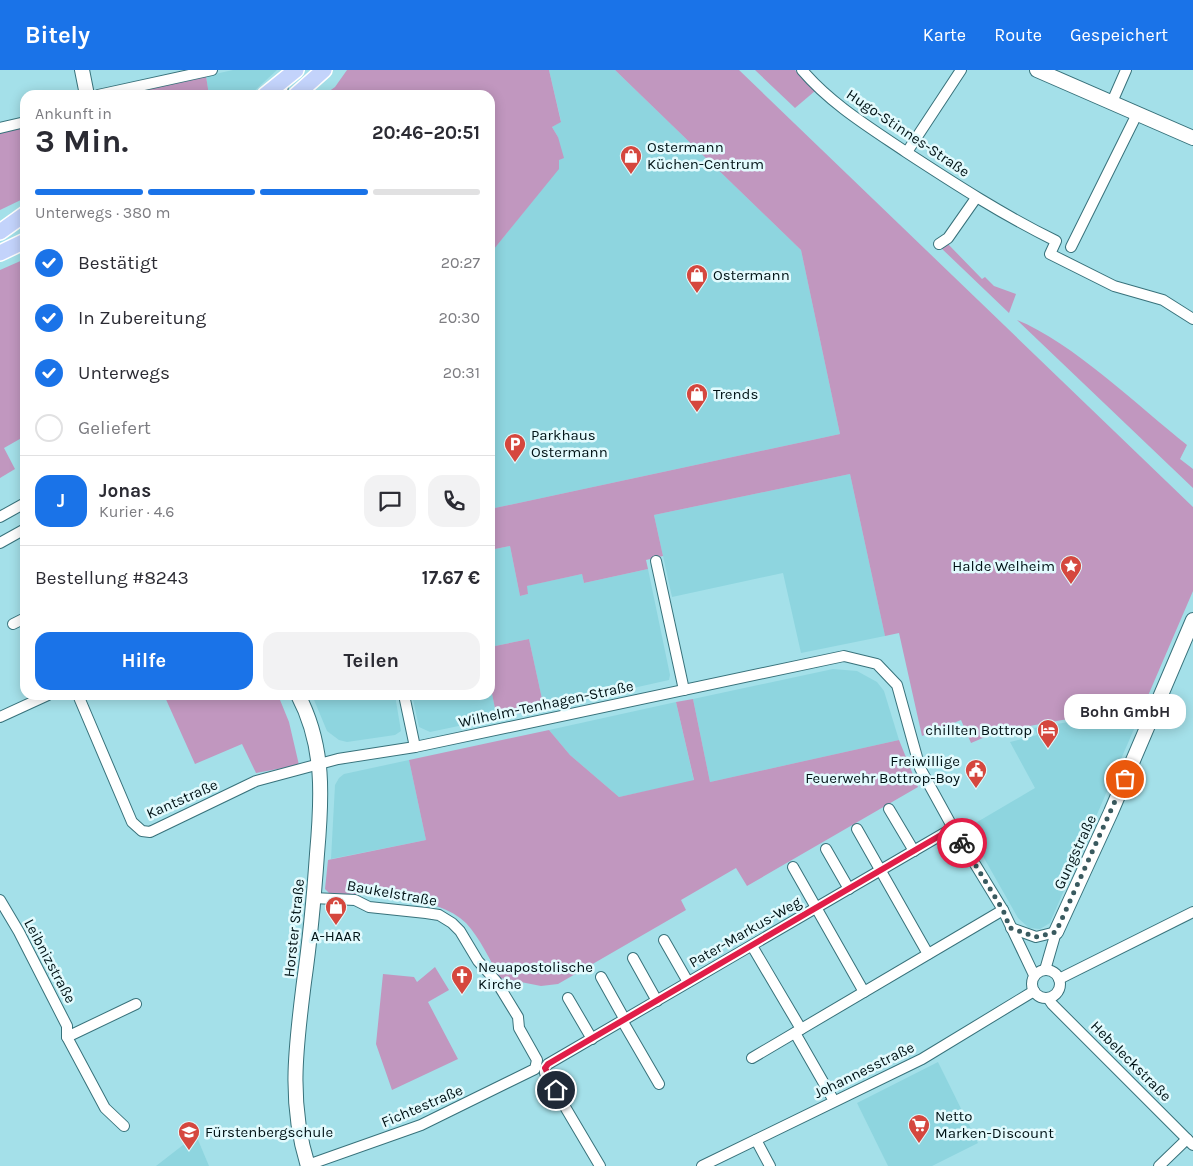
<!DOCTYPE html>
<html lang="de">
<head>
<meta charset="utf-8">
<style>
  :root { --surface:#fff; --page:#f2f2f3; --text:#2b2b33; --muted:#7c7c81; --line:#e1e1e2; --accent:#1a73e8 }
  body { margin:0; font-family:Karla,sans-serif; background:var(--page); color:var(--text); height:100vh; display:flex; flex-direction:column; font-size:19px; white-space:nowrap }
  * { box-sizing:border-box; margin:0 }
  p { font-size:16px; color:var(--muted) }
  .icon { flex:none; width:28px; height:28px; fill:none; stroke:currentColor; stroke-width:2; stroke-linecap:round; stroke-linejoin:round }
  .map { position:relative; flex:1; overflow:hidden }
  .side { position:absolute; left:20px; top:20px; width:475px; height:610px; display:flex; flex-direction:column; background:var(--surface); border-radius:15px; box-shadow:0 2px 12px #0003 }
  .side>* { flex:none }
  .pin { position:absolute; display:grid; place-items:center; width:42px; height:42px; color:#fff; margin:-21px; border:2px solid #fff; border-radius:50%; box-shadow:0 1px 5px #0007 }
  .courier { position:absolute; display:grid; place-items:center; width:50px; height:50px; margin:-25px; border:4px solid #e11d48; border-radius:50%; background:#fff; color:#222; box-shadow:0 1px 6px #0007 }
  .bubble { position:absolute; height:35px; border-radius:15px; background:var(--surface); box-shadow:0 2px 12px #0003; font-size:16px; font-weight:700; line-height:35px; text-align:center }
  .headline em { font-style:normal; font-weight:700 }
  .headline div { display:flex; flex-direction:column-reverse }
  .headline { display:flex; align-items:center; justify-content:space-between; height:85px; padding:0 15px }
  h1 { font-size:32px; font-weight:700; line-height:38px }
  .bar { display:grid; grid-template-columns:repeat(4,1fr); gap:8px 5px; align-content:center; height:60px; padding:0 15px }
  .bar i { height:6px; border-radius:4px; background:var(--line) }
  .bar .on { background:var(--accent) }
  .bar p { grid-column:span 4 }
  .line { display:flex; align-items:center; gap:12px; padding:0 15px; border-top:1px solid var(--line) }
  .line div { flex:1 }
  .round { display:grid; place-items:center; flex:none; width:52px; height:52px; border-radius:15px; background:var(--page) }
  ol { padding:0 15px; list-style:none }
  li { display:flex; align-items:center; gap:15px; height:55px }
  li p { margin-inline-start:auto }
  li .icon { padding:5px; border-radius:50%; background:var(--accent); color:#fff; stroke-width:4 }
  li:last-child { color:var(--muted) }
  li i { width:28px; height:28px; border:2px solid var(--line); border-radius:50% }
  .cta { display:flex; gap:10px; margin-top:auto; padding:10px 15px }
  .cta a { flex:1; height:58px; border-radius:15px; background:var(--accent); color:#fff; font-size:20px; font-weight:700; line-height:58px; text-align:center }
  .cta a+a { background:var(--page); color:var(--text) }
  header { display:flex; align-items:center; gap:30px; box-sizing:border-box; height:70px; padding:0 25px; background:var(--accent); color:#fff }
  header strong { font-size:24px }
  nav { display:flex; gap:28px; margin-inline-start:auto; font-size:18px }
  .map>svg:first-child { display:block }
</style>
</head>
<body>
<header>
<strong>Bitely</strong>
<nav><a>Karte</a><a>Route</a><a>Gespeichert</a></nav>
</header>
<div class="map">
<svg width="1193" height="1096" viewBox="0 0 1193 1096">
  <rect width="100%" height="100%" fill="#a4e0e9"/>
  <g fill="#8ed5df">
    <polygon points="233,0 277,0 250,25 209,25 206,6"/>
    <polygon points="549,0 615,0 801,180 840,364 490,439 490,184 558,99 558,67 552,57 561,51"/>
    <polygon points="850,404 885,566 801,583 783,503 672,527 654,445"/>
    <polygon points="510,476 520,526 528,524 526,516 582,504 584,513 648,499 670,605 669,610 544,638 529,569 490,577 490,480"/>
    <polygon points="833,599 857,601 877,612 884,621 899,670 710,712 693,629"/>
    <polygon points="490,614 497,648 430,662 419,657 412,625 490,625"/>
    <polygon points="312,625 395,625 401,661 395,665 347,672 339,670 327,661"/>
    <polygon points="676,632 694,711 619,727 570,685 549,660"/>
    <polygon points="1131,641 1141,643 1052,848 1050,853 1040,859 1029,858 1018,848 967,758 1035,718 1010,672 1037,665 1034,658"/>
    <polygon points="409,690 426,770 331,789 335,715 339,708 344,704"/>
    <polygon points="938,992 978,1073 932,1096 888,1096 857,1033"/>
    <polygon points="196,1065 209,1096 156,1096"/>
  </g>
  <g fill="#c197bf">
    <polygon points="347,0 549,0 561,52 552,57 558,67 564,88 559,90 559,99 490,184 490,25 324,25 335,17"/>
    <polygon points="615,0 739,0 1193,437 1193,521 1144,635 997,662 971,673 961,650 922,666 899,563 885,566 850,404 654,445 663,486 646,490 648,499 584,513 582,504 527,516 528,524 520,526 510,476 490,480 490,439 840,364 801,180"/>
    <polygon points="755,0 795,0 815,21 795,38"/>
    <polygon points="206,6 209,25 132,25 131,22"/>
    <polygon points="25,57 25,128 0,140 0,63"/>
    <polygon points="948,174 982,209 985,207 994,216 1016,224 1009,243 939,176"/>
    <polygon points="25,189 25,366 4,378 15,399 0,408 0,200"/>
    <path d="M 1017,250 C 1072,272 1139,337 1187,375 L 1180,389 L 1193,399 L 1193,418 Z"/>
    <polygon points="529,569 544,638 497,648 490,614 490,577"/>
    <polygon points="164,625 278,625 289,652 299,695 256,703 242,674 195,694"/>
    <path d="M 693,629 L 710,712 L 899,670 L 918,717 L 747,816 L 736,798 L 681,830 L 686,840 L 558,914 L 541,916 L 500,908 C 490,890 480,868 466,853 C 437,824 368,826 329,823 L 325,819 L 328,790 L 426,770 L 409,690 L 549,660 L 570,685 L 619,727 L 694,710 L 676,632 Z"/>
    <polygon points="435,897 449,920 428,932 458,989 392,1020 376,974 383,904 414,907 417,912"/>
  </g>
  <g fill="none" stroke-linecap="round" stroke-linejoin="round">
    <g stroke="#38727b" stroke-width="12">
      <g id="street">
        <path d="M 802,0 C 831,34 869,57 906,82 C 955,114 1003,145 1056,171 L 1050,184 L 1114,216 L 1163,230 L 1193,249"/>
        <polyline points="98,25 212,0"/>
        <polyline points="282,25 283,12"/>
        <polyline points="1112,32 1126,0"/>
        <polyline points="0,58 25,52"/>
        <polyline points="907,82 961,0"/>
        <polyline points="939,174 948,168 976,128"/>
        <polyline points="1071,177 1137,44"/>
        <polyline points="0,447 25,433"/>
        <polyline points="0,473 25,459"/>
        <polyline points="656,491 684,620"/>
        <polyline points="13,554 25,548"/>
        <polyline points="78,625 132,752 142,761 150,762 256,711 338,689 415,677 844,586 877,594 897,615 920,698 953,758 1003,840 1034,905"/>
        <polyline points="404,625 415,677"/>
        <polyline points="0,647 48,625"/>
        <polyline points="889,739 914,781"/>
        <polyline points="857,759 928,884"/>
        <polyline points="826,779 849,819"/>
        <polyline points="793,797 864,922"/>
        <polyline points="0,830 19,862 67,956 67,967 105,1038 124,1056"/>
        <polyline points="1011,858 1036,867 1056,862"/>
        <polyline points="664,870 688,912"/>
        <polyline points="752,876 801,959"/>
        <polyline points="633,888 657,931"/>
        <circle cx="1046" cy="914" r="14"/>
        <polyline points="1045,900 1056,862"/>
        <polyline points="601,907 625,950"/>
        <polyline points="1059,909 1193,842"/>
        <polyline points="568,928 592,969"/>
        <polyline points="1048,928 1052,934 1193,1075"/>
        <polyline points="623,952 659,1014"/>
        <polyline points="795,963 834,1031"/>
        <polyline points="67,967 136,934"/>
        <polyline points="752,988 1003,840"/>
        <polyline points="756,1070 770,1096"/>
        <polyline points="308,1095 421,1055 535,999 537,990 519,958 518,947 496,911 478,891 460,861 452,853 439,845 426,843 369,837 355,830 313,828"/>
        <polyline points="600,1096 545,1003 545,998 548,994 953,758"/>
        <polyline points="702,1096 922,989 1034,921"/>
        <polyline points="1159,1096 1187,1069"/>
      </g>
    </g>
    <g stroke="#38727b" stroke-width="16">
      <g id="secondary">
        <polyline points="82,0 87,25"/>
        <polyline points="1037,0 1193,68"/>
        <path d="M 298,625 C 325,676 322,728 317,784 C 314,827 310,870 304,912 C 296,976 288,1033 308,1096"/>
        <polyline points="1056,862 1111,742 1193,550"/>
      </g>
    </g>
    <g stroke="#fff" stroke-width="18">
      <g id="primary">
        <polyline points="265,25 296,0"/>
        <polyline points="296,25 324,0"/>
        <polyline points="0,162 25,144"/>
        <polyline points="0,183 25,171"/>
      </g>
    </g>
    <use href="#street" stroke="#fff" stroke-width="10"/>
    <use href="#secondary" stroke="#fff" stroke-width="14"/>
    <use href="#primary" stroke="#c3d3fb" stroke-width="15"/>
  </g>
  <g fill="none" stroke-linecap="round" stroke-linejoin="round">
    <polyline stroke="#395a5f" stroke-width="5" stroke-dasharray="0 9" points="962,773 1003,840 1010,858 1036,867 1056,862 1125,709"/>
    <polyline stroke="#e11d48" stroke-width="6" points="556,1020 545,998 548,994 953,758 962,773"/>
  </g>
  <defs>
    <g id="shop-pin" transform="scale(1.125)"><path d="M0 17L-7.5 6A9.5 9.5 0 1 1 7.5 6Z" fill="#d5473e" stroke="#e2fafd"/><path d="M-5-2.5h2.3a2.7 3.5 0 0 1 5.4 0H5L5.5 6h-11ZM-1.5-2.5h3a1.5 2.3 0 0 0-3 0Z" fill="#fff"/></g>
    <g id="parking-pin" transform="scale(1.125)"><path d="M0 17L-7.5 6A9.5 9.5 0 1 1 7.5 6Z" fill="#d5473e" stroke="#e2fafd"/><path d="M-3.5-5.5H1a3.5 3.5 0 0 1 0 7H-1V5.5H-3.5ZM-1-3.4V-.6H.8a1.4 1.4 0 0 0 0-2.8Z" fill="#fff"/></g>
    <g id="sight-pin" transform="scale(1.125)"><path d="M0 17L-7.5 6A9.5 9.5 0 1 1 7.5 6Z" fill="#d5473e" stroke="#e2fafd"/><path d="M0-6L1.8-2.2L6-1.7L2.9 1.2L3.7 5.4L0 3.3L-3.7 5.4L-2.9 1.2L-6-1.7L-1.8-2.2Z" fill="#fff"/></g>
    <g id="hotel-pin" transform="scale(1.125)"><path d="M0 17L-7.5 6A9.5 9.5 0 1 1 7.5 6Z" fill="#d5473e" stroke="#e2fafd"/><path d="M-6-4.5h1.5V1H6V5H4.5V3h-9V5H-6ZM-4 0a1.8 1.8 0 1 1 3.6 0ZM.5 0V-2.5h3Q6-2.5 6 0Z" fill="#fff"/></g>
    <g id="civic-pin" transform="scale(1.125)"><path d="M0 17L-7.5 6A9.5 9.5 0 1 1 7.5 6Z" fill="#d5473e" stroke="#e2fafd"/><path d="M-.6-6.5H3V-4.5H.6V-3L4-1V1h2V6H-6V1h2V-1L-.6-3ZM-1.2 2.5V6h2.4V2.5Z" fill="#fff"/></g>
    <g id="church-pin" transform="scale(1.125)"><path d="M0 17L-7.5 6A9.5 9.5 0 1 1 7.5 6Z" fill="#d5473e" stroke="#e2fafd"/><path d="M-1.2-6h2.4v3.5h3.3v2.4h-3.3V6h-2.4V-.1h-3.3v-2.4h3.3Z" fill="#fff"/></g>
    <g id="supermarket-pin" transform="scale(1.125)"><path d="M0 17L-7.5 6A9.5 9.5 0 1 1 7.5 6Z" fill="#d5473e" stroke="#e2fafd"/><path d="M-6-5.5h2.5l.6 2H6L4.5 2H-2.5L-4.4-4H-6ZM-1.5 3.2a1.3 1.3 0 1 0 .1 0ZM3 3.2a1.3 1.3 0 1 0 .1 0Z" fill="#fff"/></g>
    <g id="school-pin" transform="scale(1.125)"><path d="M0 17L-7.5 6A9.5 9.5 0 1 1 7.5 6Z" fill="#d5473e" stroke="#e2fafd"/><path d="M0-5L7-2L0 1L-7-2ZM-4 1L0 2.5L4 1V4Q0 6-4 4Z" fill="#fff"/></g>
  </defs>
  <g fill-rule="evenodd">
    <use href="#shop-pin" x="631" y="86"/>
    <use href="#shop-pin" x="697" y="205"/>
    <use href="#shop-pin" x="697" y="324"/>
    <use href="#parking-pin" x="515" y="374"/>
    <use href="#sight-pin" x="1071" y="496"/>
    <use href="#hotel-pin" x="1048" y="660"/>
    <use href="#civic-pin" x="976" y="700"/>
    <use href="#shop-pin" x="336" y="837"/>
    <use href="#church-pin" x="462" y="906"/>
    <use href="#supermarket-pin" x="919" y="1055"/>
    <use href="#school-pin" x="189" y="1062"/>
  </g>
  <g text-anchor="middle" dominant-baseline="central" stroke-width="5" stroke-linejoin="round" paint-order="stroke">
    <g font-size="15" fill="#001215" stroke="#e2fafd">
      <text transform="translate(908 63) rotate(34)">Hugo-Stinnes-Straße</text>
      <text transform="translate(546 634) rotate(-12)">Wilhelm-Tenhagen-Straße</text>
      <text transform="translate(182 729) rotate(-24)">Kantstraße</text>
      <text transform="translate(1075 782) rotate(-65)">Gungstraße</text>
      <text transform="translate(392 823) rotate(10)">Baukelstraße</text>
      <text transform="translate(294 858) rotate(-84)">Horster Straße</text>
      <text transform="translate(745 862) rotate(-30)">Pater-Markus-Weg</text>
      <text transform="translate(50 891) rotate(62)">Leibnizstraße</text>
      <text transform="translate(1131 991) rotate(45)">Hebeleckstraße</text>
      <text transform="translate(864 1000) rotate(-26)">Johannesstraße</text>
      <text transform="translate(422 1036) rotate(-23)">Fichtestraße</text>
    </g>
    <g font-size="15" fill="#001215" stroke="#e2fafd" text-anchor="start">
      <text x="647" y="77">Ostermann<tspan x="647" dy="17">Küchen-Centrum</tspan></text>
      <text x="713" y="205">Ostermann</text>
      <text x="713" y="324">Trends</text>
      <text x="531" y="365">Parkhaus<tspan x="531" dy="17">Ostermann</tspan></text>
      <text x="1055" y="496" text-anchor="end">Halde Welheim</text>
      <text x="1032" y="660" text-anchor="end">chillten Bottrop</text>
      <text x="960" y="691" text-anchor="end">Freiwillige<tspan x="960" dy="17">Feuerwehr Bottrop-Boy</tspan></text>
      <text x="336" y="866" text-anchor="middle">A-HAAR</text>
      <text x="478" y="897">Neuapostolische<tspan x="478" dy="17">Kirche</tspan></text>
      <text x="935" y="1046">Netto<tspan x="935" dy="17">Marken-Discount</tspan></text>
      <text x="205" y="1062">Fürstenbergschule</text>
    </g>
  </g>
</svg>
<div class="pin" style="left:1125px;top:709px;background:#ea580c"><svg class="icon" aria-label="bag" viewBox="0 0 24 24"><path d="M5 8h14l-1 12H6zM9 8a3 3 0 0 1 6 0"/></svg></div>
<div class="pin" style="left:556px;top:1020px;background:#1f2937"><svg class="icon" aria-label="home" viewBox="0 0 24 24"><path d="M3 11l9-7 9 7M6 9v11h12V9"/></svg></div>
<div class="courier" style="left:962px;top:773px"><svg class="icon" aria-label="bike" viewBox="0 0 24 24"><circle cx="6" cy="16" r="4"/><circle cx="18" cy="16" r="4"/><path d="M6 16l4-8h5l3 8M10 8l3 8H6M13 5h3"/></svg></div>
<div class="bubble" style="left:1064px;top:624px;width:122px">Bohn GmbH</div>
<section class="side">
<div class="headline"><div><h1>3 Min.</h1><p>Ankunft in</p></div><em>20:46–20:51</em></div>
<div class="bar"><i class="on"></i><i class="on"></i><i class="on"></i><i></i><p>Unterwegs · 380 m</p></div>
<ol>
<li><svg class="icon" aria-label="check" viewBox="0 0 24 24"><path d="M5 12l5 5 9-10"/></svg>Bestätigt<p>20:27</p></li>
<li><svg class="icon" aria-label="check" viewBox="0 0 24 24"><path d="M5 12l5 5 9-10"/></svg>In Zubereitung<p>20:30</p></li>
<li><svg class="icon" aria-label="check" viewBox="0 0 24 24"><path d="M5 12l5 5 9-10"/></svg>Unterwegs<p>20:31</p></li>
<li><i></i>Geliefert</li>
</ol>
<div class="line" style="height:90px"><b class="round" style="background:var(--accent);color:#fff">J</b><div><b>Jonas</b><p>Kurier · 4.6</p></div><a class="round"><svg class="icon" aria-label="chat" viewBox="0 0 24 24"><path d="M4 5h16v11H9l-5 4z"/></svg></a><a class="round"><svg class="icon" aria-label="phone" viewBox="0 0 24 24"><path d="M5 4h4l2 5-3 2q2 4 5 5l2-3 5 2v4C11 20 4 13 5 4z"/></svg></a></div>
<div class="line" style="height:65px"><div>Bestellung #8243</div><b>17.67 €</b></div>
<div class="cta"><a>Hilfe</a><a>Teilen</a></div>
</section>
</div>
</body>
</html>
